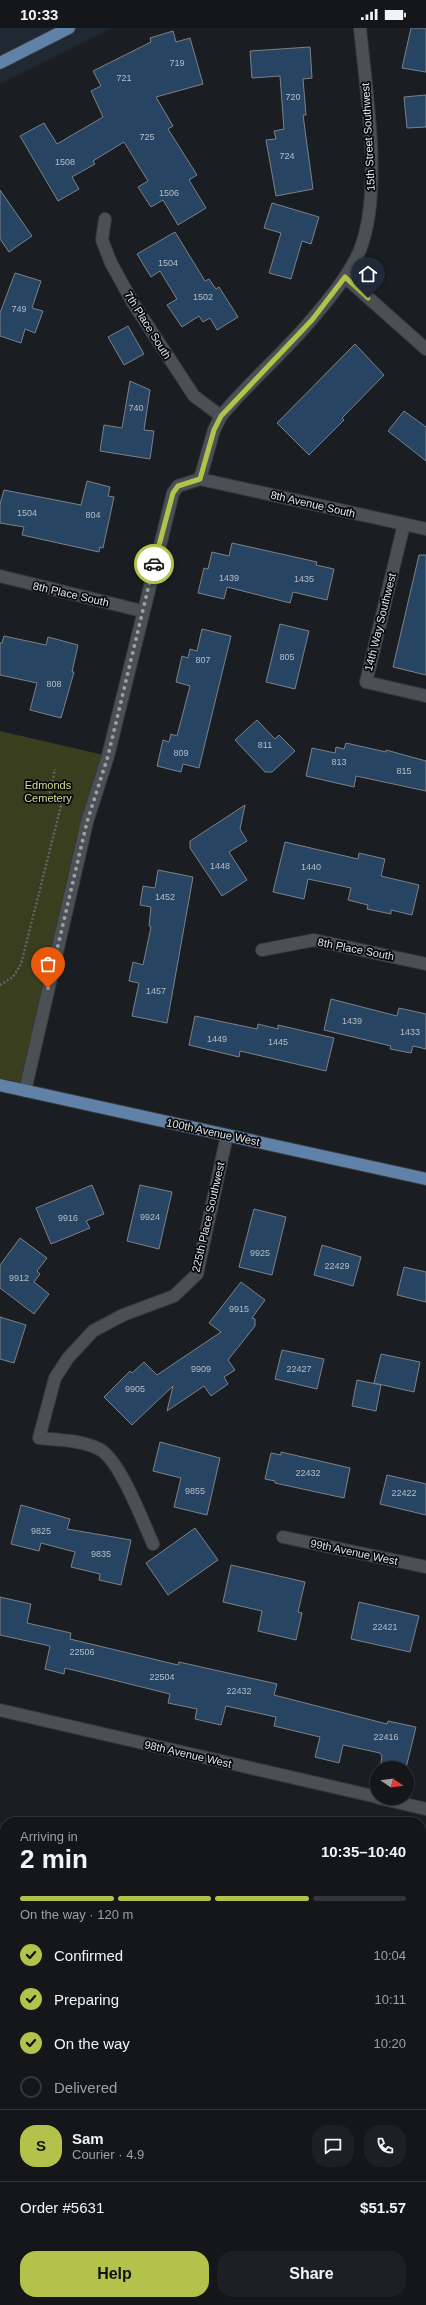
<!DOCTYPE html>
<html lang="en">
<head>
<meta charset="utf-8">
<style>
  :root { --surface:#14161a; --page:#1d1f23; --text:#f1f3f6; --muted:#9d9fa2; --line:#333539; --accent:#b3c24b }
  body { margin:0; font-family:Helvetica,sans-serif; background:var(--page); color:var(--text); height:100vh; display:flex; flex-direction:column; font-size:15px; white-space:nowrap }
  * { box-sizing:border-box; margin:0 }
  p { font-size:13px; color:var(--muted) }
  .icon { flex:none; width:22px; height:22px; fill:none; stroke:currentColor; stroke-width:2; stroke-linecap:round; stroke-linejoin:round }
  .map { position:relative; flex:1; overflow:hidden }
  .side { position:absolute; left:0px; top:1789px; width:426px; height:488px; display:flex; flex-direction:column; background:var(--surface); border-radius:16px 16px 0 0; box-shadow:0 1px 3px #0004,0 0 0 1px var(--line) }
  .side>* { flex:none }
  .needle { width:26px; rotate:103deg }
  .fabs { position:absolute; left:370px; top:1733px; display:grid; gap:8px }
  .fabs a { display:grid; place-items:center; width:44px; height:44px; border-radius:50%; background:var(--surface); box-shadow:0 1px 3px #0004,0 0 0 1px var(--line); font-size:20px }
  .pin { position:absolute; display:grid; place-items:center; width:34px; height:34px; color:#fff; margin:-41px -17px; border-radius:50% 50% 50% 0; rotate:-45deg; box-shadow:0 0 4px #0007 }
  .pin .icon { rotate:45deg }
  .courier { position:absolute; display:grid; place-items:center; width:40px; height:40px; margin:-20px; border:3px solid #b3c24b; border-radius:50%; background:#fff; color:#222; box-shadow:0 1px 5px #0007 }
  .headline em { font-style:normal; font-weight:600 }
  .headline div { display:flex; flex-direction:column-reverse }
  .headline { display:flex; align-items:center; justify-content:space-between; height:68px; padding:0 20px }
  h1 { font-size:26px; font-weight:600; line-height:30px }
  .bar { display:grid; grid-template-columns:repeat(4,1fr); gap:6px 4px; align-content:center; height:48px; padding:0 20px }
  .bar i { height:5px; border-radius:3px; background:var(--line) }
  .bar .active { background:var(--accent) }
  .bar p { grid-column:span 4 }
  .line { display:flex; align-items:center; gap:10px; padding:0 20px; border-top:1px solid var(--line) }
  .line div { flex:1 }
  .round { display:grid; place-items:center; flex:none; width:42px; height:42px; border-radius:16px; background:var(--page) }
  ol { padding:0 20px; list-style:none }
  li { display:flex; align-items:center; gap:12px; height:44px }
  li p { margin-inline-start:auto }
  li .icon { padding:4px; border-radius:50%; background:var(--accent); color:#111; stroke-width:4 }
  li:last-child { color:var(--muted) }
  li i { width:22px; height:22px; border:2px solid var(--line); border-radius:50% }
  .button { display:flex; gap:8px; margin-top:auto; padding:8px 20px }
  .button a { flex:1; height:46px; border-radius:16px; background:var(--accent); color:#111; font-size:16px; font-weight:600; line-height:46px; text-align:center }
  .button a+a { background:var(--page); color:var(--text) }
  .status { display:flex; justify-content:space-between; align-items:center; height:28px; padding:0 20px; background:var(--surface); direction:ltr }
  .status svg { height:11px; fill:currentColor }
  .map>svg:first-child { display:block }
</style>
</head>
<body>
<div class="status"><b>10:33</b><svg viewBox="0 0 49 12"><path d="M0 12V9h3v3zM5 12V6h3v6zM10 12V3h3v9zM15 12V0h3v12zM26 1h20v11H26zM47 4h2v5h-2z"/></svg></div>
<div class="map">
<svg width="426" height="2277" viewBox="0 0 426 2277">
  <rect width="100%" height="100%" fill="#1a1e22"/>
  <polygon fill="#202831" points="0,0 112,0 0,56"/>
  <polygon fill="#393e1f" points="0,703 108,728 25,1063 0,1057"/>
  <g fill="#284463" stroke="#7c8186">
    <polygon points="411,0 426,0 426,44 402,40"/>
    <polygon points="173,3 176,14 190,10 203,56 156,69 173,98 168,101 197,147 189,152 206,180 178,197 163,172 151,179 138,159 148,153 124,114 93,133 95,136 72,149 79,161 58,173 20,108 44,95 57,116 103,89 91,63 101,58 93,43 151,14 150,10"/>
    <polygon points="310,19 312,50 303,51 306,87 303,87 313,161 276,168 266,112 276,111 274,103 284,101 280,48 252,50 250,23"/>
    <polygon points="426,67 426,99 407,100 404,69"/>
    <polygon points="0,162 32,208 9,224 0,211"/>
    <polygon points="272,175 319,189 311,216 302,213 291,251 269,245 281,205 264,200"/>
    <polygon points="175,204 205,253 209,251 216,261 219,259 238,289 217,302 210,290 203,294 199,288 182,299 167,277 177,271 160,243 151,249 137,226"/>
    <polygon points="15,245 41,253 32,280 43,283 35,305 25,301 21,315 0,308 0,285"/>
    <polygon points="128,298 144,326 124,337 108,309"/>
    <polygon points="355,316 384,347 342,390 344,392 309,427 277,395"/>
    <polygon points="130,353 150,362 144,402 154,403 150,431 100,423 104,397 122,400"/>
    <polygon points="404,383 426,399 426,433 388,403"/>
    <polygon points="87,453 110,459 108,468 114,469 103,520 100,519 99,524 22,507 24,499 0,495 0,476 4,462 81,477"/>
    <polygon points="232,515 317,534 316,537 334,541 327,572 293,564 290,575 227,559 224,571 198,565 204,540 208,541 212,524 229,528"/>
    <polygon points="419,527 426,527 426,647 393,639"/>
    <polygon points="280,596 309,603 295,661 266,654"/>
    <polygon points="202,601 231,608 199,740 183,736 181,744 157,738 163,712 169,714 171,706 177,708 190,658 176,654 182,628 188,630 190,621 197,623"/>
    <polygon points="4,608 46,617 48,609 78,617 72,644 74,644 61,690 30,682 37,655 0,647 0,615 2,615"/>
    <polygon points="257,692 275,711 279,707 295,723 272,744 265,744 235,712"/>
    <polygon points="346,715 386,724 386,722 426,733 426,763 356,748 354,759 306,748 312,720 335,725 336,719 344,721"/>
    <polygon points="245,777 240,801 247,813 229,824 247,852 222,868 190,820 190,813"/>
    <polygon points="285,814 358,831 359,825 385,831 381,848 419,857 412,887 391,882 391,886 367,881 368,877 348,872 351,860 308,851 304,871 273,864"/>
    <polygon points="158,842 193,849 167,995 132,988 139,955 129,953 133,934 143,937 151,899 149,898 151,879 140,877 143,858 155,860"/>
    <polygon points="331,971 397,988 399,980 426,986 426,1021 413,1018 411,1025 390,1021 391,1018 324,1002"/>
    <polygon points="195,988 257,1001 258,996 278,1001 278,997 334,1010 326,1043 240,1023 239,1029 189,1017"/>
    <polygon points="92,1157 104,1186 86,1193 90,1200 51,1216 36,1180"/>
    <polygon points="140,1157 172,1164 159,1221 127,1213"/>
    <polygon points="254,1181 286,1189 272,1247 239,1239"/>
    <polygon points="20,1210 47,1230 37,1243 40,1246 34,1254 49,1266 34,1286 0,1260 0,1237"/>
    <polygon points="322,1217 361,1229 353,1258 314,1247"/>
    <polygon points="404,1239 426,1244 426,1274 397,1267"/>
    <polygon points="241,1254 265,1272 252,1290 255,1291 255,1298 228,1332 235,1342 224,1349 228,1356 211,1368 204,1358 167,1383 173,1358 132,1397 104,1369 130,1343 132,1345 144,1334 157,1347 221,1304 209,1295"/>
    <polygon points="0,1289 26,1297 14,1335 0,1331"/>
    <polygon points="282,1322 324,1331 317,1361 275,1351"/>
    <polygon points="381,1326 420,1334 414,1364 374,1355"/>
    <polygon points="357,1352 381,1357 376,1383 352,1378"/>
    <polygon points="160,1414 220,1430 207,1487 174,1479 181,1450 153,1443"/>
    <polygon points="281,1424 350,1440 344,1470 275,1455 275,1453 265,1451 271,1425 281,1427"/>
    <polygon points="387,1447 426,1456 426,1487 380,1476"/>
    <polygon points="21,1477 70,1491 67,1501 131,1512 121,1557 99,1552 100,1546 71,1539 75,1524 41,1515 39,1523 11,1516"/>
    <polygon points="195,1500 218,1532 168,1567 146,1535"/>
    <polygon points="231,1537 305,1554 298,1584 302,1585 296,1612 258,1603 262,1583 223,1574"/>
    <polygon points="0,1569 31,1576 27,1595 71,1605 70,1611 178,1637 179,1634 277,1656 274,1667 387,1696 388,1693 416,1699 406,1740 381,1735 382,1728 380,1725 343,1717 339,1735 315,1729 320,1709 274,1698 276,1689 226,1678 221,1697 195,1691 197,1681 168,1675 170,1666 65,1640 64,1646 45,1641 50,1618 0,1607"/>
    <polygon points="359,1574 419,1588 410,1624 351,1611"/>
  </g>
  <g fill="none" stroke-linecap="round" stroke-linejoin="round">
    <g stroke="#36393c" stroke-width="14">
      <g id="minor">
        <polyline points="105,191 102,212 111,235 133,275 194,368 221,388"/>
        <polyline points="345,249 426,321"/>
        <path d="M 200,451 L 214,402 L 221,388 C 249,354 284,325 312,291 C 330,270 349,247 360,222 C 383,163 366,63 360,0"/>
        <polyline points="404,496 366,654 426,668"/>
        <polyline points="0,548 142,583"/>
        <polyline points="262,922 314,912 426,936"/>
        <polyline points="25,1063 87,794 108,728 173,465 178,458 200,451 426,501"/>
        <polyline points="283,1509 426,1539"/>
        <path d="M 153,1516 C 143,1494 119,1430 99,1421 C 81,1412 59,1412 39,1410 L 55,1350 L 68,1330 L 93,1303 L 123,1287 L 174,1268 L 197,1246 L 227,1107"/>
        <polyline points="0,1682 377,1769"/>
        <polyline points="379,1770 426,1781"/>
        <polyline points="421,2151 426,2152"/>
        <polyline points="421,2222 426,2202"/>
        <polyline points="407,2277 408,2272"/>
      </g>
    </g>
    <g stroke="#36393c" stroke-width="14">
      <g id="major">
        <polyline points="0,35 69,0"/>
        <polyline points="0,1057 426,1151"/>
      </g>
    </g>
    <polyline stroke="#616468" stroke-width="2.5" stroke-dasharray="2 2" stroke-linecap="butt" points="0,957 13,949 21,936 62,774 49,770 55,741"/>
    <use href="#minor" stroke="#4b5055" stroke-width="12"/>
    <use href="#major" stroke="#6082a8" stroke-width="12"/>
  </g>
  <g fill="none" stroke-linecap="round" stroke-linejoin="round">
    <polyline stroke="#9c9fa3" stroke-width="4" stroke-dasharray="0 7.2" points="48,960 87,794 108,728 154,536"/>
    <polyline stroke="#b3c24b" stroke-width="5" points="154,536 173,465 178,458 200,451 214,402 221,388 312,292 345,249 368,270"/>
  </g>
  <g text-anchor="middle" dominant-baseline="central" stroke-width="3.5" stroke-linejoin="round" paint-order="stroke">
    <g font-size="9" fill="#b4bdc7">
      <text x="177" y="35">719</text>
      <text x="124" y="50">721</text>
      <text x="293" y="69">720</text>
      <text x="147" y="109">725</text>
      <text x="287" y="128">724</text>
      <text x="65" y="134">1508</text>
      <text x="169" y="165">1506</text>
      <text x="168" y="235">1504</text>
      <text x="203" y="269">1502</text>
      <text x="19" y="281">749</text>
      <text x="136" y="380">740</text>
      <text x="27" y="485">1504</text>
      <text x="93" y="487">804</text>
      <text x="229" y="550">1439</text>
      <text x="304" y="551">1435</text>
      <text x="287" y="629">805</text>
      <text x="203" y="632">807</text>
      <text x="54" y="656">808</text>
      <text x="265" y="717">811</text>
      <text x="181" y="725">809</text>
      <text x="339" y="734">813</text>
      <text x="404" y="743">815</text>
      <text x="220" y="838">1448</text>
      <text x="311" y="839">1440</text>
      <text x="165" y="869">1452</text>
      <text x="156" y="963">1457</text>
      <text x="352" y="993">1439</text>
      <text x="410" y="1004">1433</text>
      <text x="217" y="1011">1449</text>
      <text x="278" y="1014">1445</text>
      <text x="150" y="1189">9924</text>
      <text x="68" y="1190">9916</text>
      <text x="260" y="1225">9925</text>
      <text x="337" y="1238">22429</text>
      <text x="19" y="1250">9912</text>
      <text x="239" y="1281">9915</text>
      <text x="201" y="1341">9909</text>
      <text x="299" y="1341">22427</text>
      <text x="135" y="1361">9905</text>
      <text x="308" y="1445">22432</text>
      <text x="195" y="1463">9855</text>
      <text x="404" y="1465">22422</text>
      <text x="41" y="1503">9825</text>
      <text x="101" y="1526">9835</text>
      <text x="385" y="1599">22421</text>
      <text x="82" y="1624">22506</text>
      <text x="162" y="1649">22504</text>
      <text x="239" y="1663">22432</text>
      <text x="386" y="1709">22416</text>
    </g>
    <g font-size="11" fill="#e2e5e8" stroke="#06080a">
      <text transform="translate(368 109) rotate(-93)">15th Street Southwest</text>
      <text transform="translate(148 297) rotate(58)">7th Place South</text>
      <text transform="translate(313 476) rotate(13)">8th Avenue South</text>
      <text transform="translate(71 566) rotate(13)">8th Place South</text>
      <text transform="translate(380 594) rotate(-76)">14th Way Southwest</text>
      <text transform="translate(356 921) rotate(11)">8th Place South</text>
      <text transform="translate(213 1104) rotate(12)">100th Avenue West</text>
      <text transform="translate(208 1189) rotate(-77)">225th Place Southwest</text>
      <text transform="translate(354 1524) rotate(12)">99th Avenue West</text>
      <text transform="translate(188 1726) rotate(13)">98th Avenue West</text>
    </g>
    <g font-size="11" fill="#d1dd95" stroke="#06080a">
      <text x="48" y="757">Edmonds<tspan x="48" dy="13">Cemetery</tspan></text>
    </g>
  </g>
</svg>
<div class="fabs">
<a><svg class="needle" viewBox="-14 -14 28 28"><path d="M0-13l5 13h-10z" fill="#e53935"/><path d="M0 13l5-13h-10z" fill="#9d9fa2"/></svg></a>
</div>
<div class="pin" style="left:48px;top:960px;background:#ea580c"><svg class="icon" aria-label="bag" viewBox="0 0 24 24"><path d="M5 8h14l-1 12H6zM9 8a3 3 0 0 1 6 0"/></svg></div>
<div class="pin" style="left:368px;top:270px;background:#1f2937"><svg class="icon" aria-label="home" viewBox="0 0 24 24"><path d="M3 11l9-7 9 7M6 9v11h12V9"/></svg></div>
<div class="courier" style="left:154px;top:536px"><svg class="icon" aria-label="car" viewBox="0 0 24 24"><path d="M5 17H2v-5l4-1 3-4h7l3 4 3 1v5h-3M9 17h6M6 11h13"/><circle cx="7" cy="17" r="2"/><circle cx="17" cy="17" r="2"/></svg></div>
<section class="side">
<div class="headline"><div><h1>2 min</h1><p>Arriving in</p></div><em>10:35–10:40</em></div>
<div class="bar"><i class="active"></i><i class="active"></i><i class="active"></i><i></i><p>On the way · 120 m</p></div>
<ol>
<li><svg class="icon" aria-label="check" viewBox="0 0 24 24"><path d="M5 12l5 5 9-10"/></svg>Confirmed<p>10:04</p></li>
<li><svg class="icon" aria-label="check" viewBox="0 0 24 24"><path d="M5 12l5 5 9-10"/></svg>Preparing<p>10:11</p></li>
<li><svg class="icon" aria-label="check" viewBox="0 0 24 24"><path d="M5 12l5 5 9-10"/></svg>On the way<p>10:20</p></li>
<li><i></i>Delivered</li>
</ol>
<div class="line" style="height:72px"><b class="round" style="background:var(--accent);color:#111">S</b><div><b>Sam</b><p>Courier · 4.9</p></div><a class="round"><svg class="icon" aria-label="chat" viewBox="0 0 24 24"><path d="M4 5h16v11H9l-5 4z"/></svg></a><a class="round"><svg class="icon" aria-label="phone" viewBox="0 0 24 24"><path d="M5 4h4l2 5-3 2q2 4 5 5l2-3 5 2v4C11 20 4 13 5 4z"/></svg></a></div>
<div class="line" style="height:52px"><div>Order #5631</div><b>$51.57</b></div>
<div class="button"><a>Help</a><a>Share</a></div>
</section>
</div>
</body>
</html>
